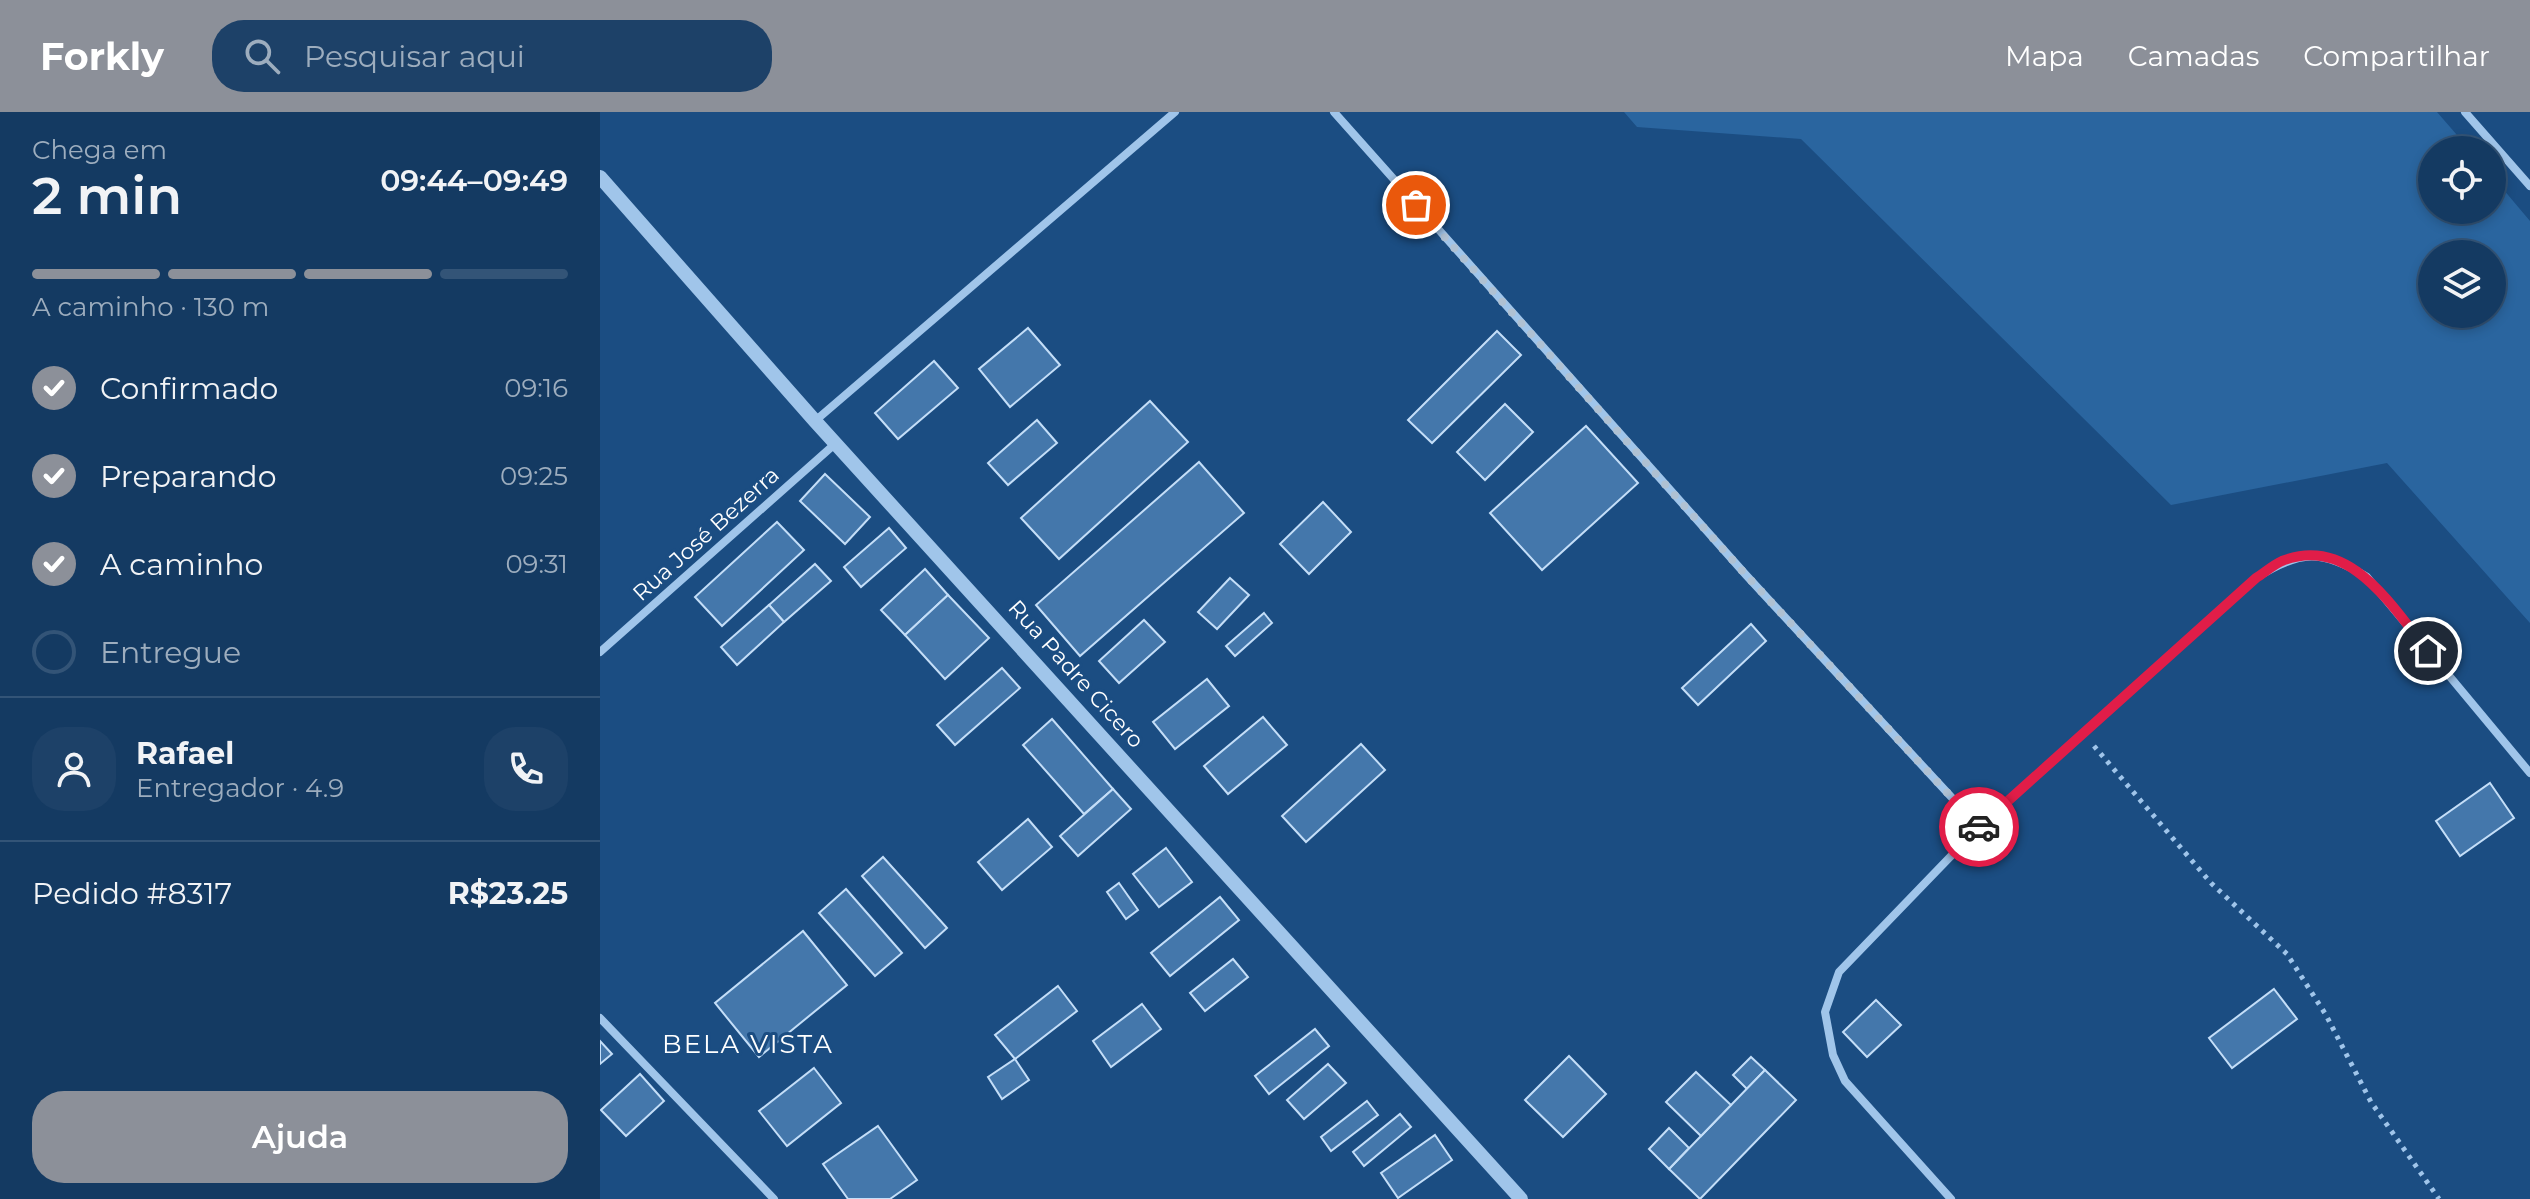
<!DOCTYPE html>
<html lang="pt">
<head>
<meta charset="utf-8">
<style>
  :root { --surface:#143a62; --page:#1d4168; --text:#f1f3f6; --muted:#9dadbe; --line:#335477; --accent:#8c9099 }
  body { margin:0; font-family:Montserrat,sans-serif; background:var(--page); color:var(--text); height:100vh; display:flex; flex-direction:column; font-size:30px; white-space:nowrap }
  * { box-sizing:border-box; margin:0 }
  p { font-size:26px; color:var(--muted) }
  .icon { flex:none; width:44px; height:44px; fill:none; stroke:currentColor; stroke-width:2; stroke-linecap:round; stroke-linejoin:round }
  .map { position:relative; flex:1; overflow:hidden }
  .drawer { display:flex; flex-direction:column; background:var(--surface); width:600px }
  .drawer>* { flex:none }
  .tools { position:absolute; left:1818px; top:24px; display:grid; gap:16px }
  .tools a { display:grid; place-items:center; width:88px; height:88px; border-radius:50%; background:var(--surface); box-shadow:0 4px 12px #0003,0 0 0 2px var(--line); font-size:40px }
  .pin { position:absolute; display:grid; place-items:center; width:68px; height:68px; color:#fff; margin:-34px; border:4px solid #fff; border-radius:50%; box-shadow:0 2px 8px #0007 }
  .courier { position:absolute; display:grid; place-items:center; width:80px; height:80px; margin:-40px; border:6px solid #e11d48; border-radius:50%; background:#fff; color:#222; box-shadow:0 2px 10px #0007 }
  .summary em { font-style:normal; font-weight:600 }
  .summary div { display:flex; flex-direction:column-reverse }
  .summary { display:flex; align-items:center; justify-content:space-between; height:136px; padding:0 32px }
  h1 { font-size:52px; font-weight:600; line-height:60px }
  .bar { display:grid; grid-template-columns:repeat(4,1fr); gap:12px 8px; align-content:center; height:96px; padding:0 32px }
  .bar i { height:10px; border-radius:6px; background:var(--line) }
  .bar .on { background:var(--accent) }
  .bar p { grid-column:span 4 }
  .line { display:flex; align-items:center; gap:20px; padding:0 32px; border-top:2px solid var(--line) }
  .line div { flex:1 }
  .round { display:grid; place-items:center; flex:none; width:84px; height:84px; border-radius:32px; background:var(--page) }
  ol { padding:0 32px; list-style:none }
  li { display:flex; align-items:center; gap:24px; height:88px }
  li p { margin-inline-start:auto }
  li .icon { padding:8px; border-radius:50%; background:var(--accent); color:#fff; stroke-width:4 }
  li:last-child { color:var(--muted) }
  li i { width:44px; height:44px; border:4px solid var(--line); border-radius:50% }
  .cta { display:flex; gap:16px; margin-top:auto; padding:16px 32px }
  .cta a { flex:1; height:92px; border-radius:32px; background:var(--accent); color:#fff; font-size:32px; font-weight:600; line-height:92px; text-align:center }
  header { display:flex; align-items:center; gap:48px; box-sizing:border-box; height:112px; padding:0 40px; background:var(--accent); color:#fff }
  header strong { font-size:38px }
  nav { display:flex; gap:44px; margin-inline-start:auto; font-size:28px }
  .search { width:560px; height:72px; background:var(--page); display:flex; align-items:center; gap:20px; box-sizing:border-box; padding:0 28px; border-radius:32px; color:var(--muted); font-size:30px }
  main { display:flex; flex:1; min-height:0 }
  .map>svg:first-child { display:block }
</style>
</head>
<body>
<header>
<strong>Forkly</strong>
<div class="search"><svg class="icon" aria-label="search" viewBox="0 0 24 24"><circle cx="10" cy="10" r="6"/><path d="M15 15l6 6"/></svg>Pesquisar aqui</div>
<nav><a>Mapa</a><a>Camadas</a><a>Compartilhar</a></nav>
</header>
<main>
<section class="drawer">
<div class="summary"><div><h1>2 min</h1><p>Chega em</p></div><em>09:44–09:49</em></div>
<div class="bar"><i class="on"></i><i class="on"></i><i class="on"></i><i></i><p>A caminho · 130 m</p></div>
<ol>
<li><svg class="icon" aria-label="check" viewBox="0 0 24 24"><path d="M5 12l5 5 9-10"/></svg>Confirmado<p>09:16</p></li>
<li><svg class="icon" aria-label="check" viewBox="0 0 24 24"><path d="M5 12l5 5 9-10"/></svg>Preparando<p>09:25</p></li>
<li><svg class="icon" aria-label="check" viewBox="0 0 24 24"><path d="M5 12l5 5 9-10"/></svg>A caminho<p>09:31</p></li>
<li><i></i>Entregue</li>
</ol>
<div class="line" style="height:144px"><a class="round"><svg class="icon" aria-label="person" viewBox="0 0 24 24"><circle cx="12" cy="8" r="4"/><path d="M4 21q1-7 8-7t8 7"/></svg></a><div><b>Rafael</b><p>Entregador · 4.9</p></div><a class="round"><svg class="icon" aria-label="phone" viewBox="0 0 24 24"><path d="M5 4h4l2 5-3 2q2 4 5 5l2-3 5 2v4C11 20 4 13 5 4z"/></svg></a></div>
<div class="line" style="height:104px"><div>Pedido #8317</div><b>R$23.25</b></div>
<div class="cta"><a>Ajuda</a></div>
</section>
<div class="map">
<svg width="1930" height="1087" viewBox="0 0 1930 1087">
  <rect width="100%" height="100%" fill="#1b4d82"/>
  <path fill="#2a659f" fill-rule="evenodd" d="M 1024,0 L 1837,0 L 1870,38 L 1832,38 L 1832,98 L 1892,98 L 1892,64 L 1930,109 L 1930,511 L 1787,351 L 1571,393 L 1201,27 L 1037,15 ZM 1832,142 L 1892,142 L 1892,202 L 1832,202 Z"/>
  <g fill="#4477ab" stroke="#c4def8" stroke-width="2">
    <polygon points="428,216 460,253 410,295 379,257"/>
    <polygon points="897,219 921,243 832,331 808,308"/>
    <polygon points="334,249 358,276 298,327 275,301"/>
    <polygon points="550,289 588,330 459,447 421,406"/>
    <polygon points="905,292 933,320 885,368 857,340"/>
    <polygon points="437,308 457,331 408,373 388,351"/>
    <polygon points="986,314 1038,371 942,458 890,401"/>
    <polygon points="599,350 644,401 480,544 436,493"/>
    <polygon points="225,362 270,405 245,432 200,389"/>
    <polygon points="723,390 751,420 709,462 680,432"/>
    <polygon points="177,410 204,438 122,514 95,485"/>
    <polygon points="289,416 306,436 261,475 244,455"/>
    <polygon points="215,452 231,469 184,510 169,493"/>
    <polygon points="325,457 348,483 305,523 281,498"/>
    <polygon points="630,466 649,483 617,517 598,500"/>
    <polygon points="348,483 389,526 345,567 305,523"/>
    <polygon points="169,493 184,510 137,553 121,535"/>
    <polygon points="664,501 672,511 635,544 626,534"/>
    <polygon points="544,508 565,530 519,571 499,549"/>
    <polygon points="1151,512 1166,529 1098,593 1082,576"/>
    <polygon points="402,556 420,576 355,633 337,613"/>
    <polygon points="607,567 629,594 575,637 553,610"/>
    <polygon points="663,605 687,633 628,682 604,654"/>
    <polygon points="452,607 513,677 484,702 423,633"/>
    <polygon points="761,632 785,658 706,730 682,704"/>
    <polygon points="1890,671 1914,706 1860,744 1836,709"/>
    <polygon points="513,677 531,697 478,744 460,724"/>
    <polygon points="428,707 452,735 402,778 378,750"/>
    <polygon points="566,736 592,770 559,795 533,762"/>
    <polygon points="283,745 347,816 325,836 262,764"/>
    <polygon points="519,771 538,798 526,807 507,780"/>
    <polygon points="246,777 302,841 275,864 219,801"/>
    <polygon points="620,785 639,808 570,864 551,841"/>
    <polygon points="203,819 247,873 159,945 115,891"/>
    <polygon points="633,847 648,865 605,899 590,881"/>
    <polygon points="458,874 477,899 415,947 395,923"/>
    <polygon points="1674,877 1697,907 1632,956 1609,926"/>
    <polygon points="1276,888 1301,913 1267,945 1243,920"/>
    <polygon points="542,892 561,917 511,955 493,929"/>
    <polygon points="715,917 729,934 669,982 655,964"/>
    <polygon points="0,929 12,942 0,952"/>
    <polygon points="969,944 1006,982 963,1025 925,988"/>
    <polygon points="1151,945 1165,958 1147,977 1133,963"/>
    <polygon points="415,947 429,968 402,987 388,965"/>
    <polygon points="728,952 746,971 704,1007 687,988"/>
    <polygon points="214,956 241,991 187,1034 159,999"/>
    <polygon points="1165,958 1196,988 1100,1087 1069,1057"/>
    <polygon points="1096,960 1131,993 1101,1024 1066,990"/>
    <polygon points="40,962 64,989 26,1024 1,998"/>
    <polygon points="767,989 778,1003 731,1039 721,1025"/>
    <polygon points="800,1002 811,1015 764,1054 753,1040"/>
    <polygon points="278,1014 317,1068 290,1087 248,1087 223,1052"/>
    <polygon points="1069,1016 1089,1036 1069,1057 1049,1037"/>
    <polygon points="835,1023 852,1048 798,1086 781,1061"/>
  </g>
  <g fill="none" stroke-linecap="round" stroke-linejoin="round">
    <polyline stroke="#a0c5ea" stroke-width="5" stroke-dasharray="4 6" stroke-linecap="butt" points="1494,634 1611,771 1687,842 1726,903 1771,990 1839,1087"/>
    <g stroke="#a0c5ea" stroke-width="8">
      <polyline points="734,0 1146,463 1379,715"/>
      <polyline points="1865,0 1930,74"/>
      <polyline points="215,309 575,0"/>
      <polyline points="0,540 236,331"/>
      <polyline points="0,906 174,1087"/>
      <path d="M 1351,1087 L 1245,969 L 1233,943 L 1225,900 L 1239,860 L 1379,715 L 1656,466 C 1700,438 1722,437 1767,465 L 1930,661"/>
    </g>
    <polyline stroke="#a0c5ea" stroke-width="14" points="0,65 215,309 921,1087"/>
  </g>
  <g fill="none" stroke-linecap="round" stroke-linejoin="round">
    <polyline stroke="#afc1d3" stroke-width="8" stroke-dasharray="0 14.4" points="816,93 1146,463 1379,715"/>
    <path stroke="#e11d48" stroke-width="10" d="M 1379,715 L 1656,466 C 1664,461 1673,453 1682,449 C 1750,422 1792,495 1828,539"/>
  </g>
  <g text-anchor="middle" dominant-baseline="central" stroke-width="6" stroke-linejoin="round" paint-order="stroke">
    <g font-size="22" fill="#fff" stroke="#1b4d82">
      <text transform="translate(106 422) rotate(-42)">Rua José Bezerra</text>
      <text transform="translate(476 562) rotate(48)">Rua Padre Cicero</text>
    </g>
    <g font-size="26" letter-spacing="2" fill="#fff" stroke="#1b4d82">
      <text x="148" y="932">BELA VISTA</text>
    </g>
  </g>
</svg>
<div class="tools">
<a><svg class="icon" aria-label="locate" viewBox="0 0 24 24"><circle cx="12" cy="12" r="6"/><path d="M12 2v4M12 18v4M2 12h4M18 12h4"/></svg></a>
<a><svg class="icon" aria-label="layers" viewBox="0 0 24 24"><path d="M12 4l9 5-9 5-9-5zM3 14l9 5 9-5"/></svg></a>
</div>
<div class="pin" style="left:816px;top:93px;background:#ea580c"><svg class="icon" aria-label="bag" viewBox="0 0 24 24"><path d="M5 8h14l-1 12H6zM9 8a3 3 0 0 1 6 0"/></svg></div>
<div class="pin" style="left:1828px;top:539px;background:#1f2937"><svg class="icon" aria-label="home" viewBox="0 0 24 24"><path d="M3 11l9-7 9 7M6 9v11h12V9"/></svg></div>
<div class="courier" style="left:1379px;top:715px"><svg class="icon" aria-label="car" viewBox="0 0 24 24"><path d="M5 17H2v-5l4-1 3-4h7l3 4 3 1v5h-3M9 17h6M6 11h13"/><circle cx="7" cy="17" r="2"/><circle cx="17" cy="17" r="2"/></svg></div>
</div>
</main>
</body>
</html>
